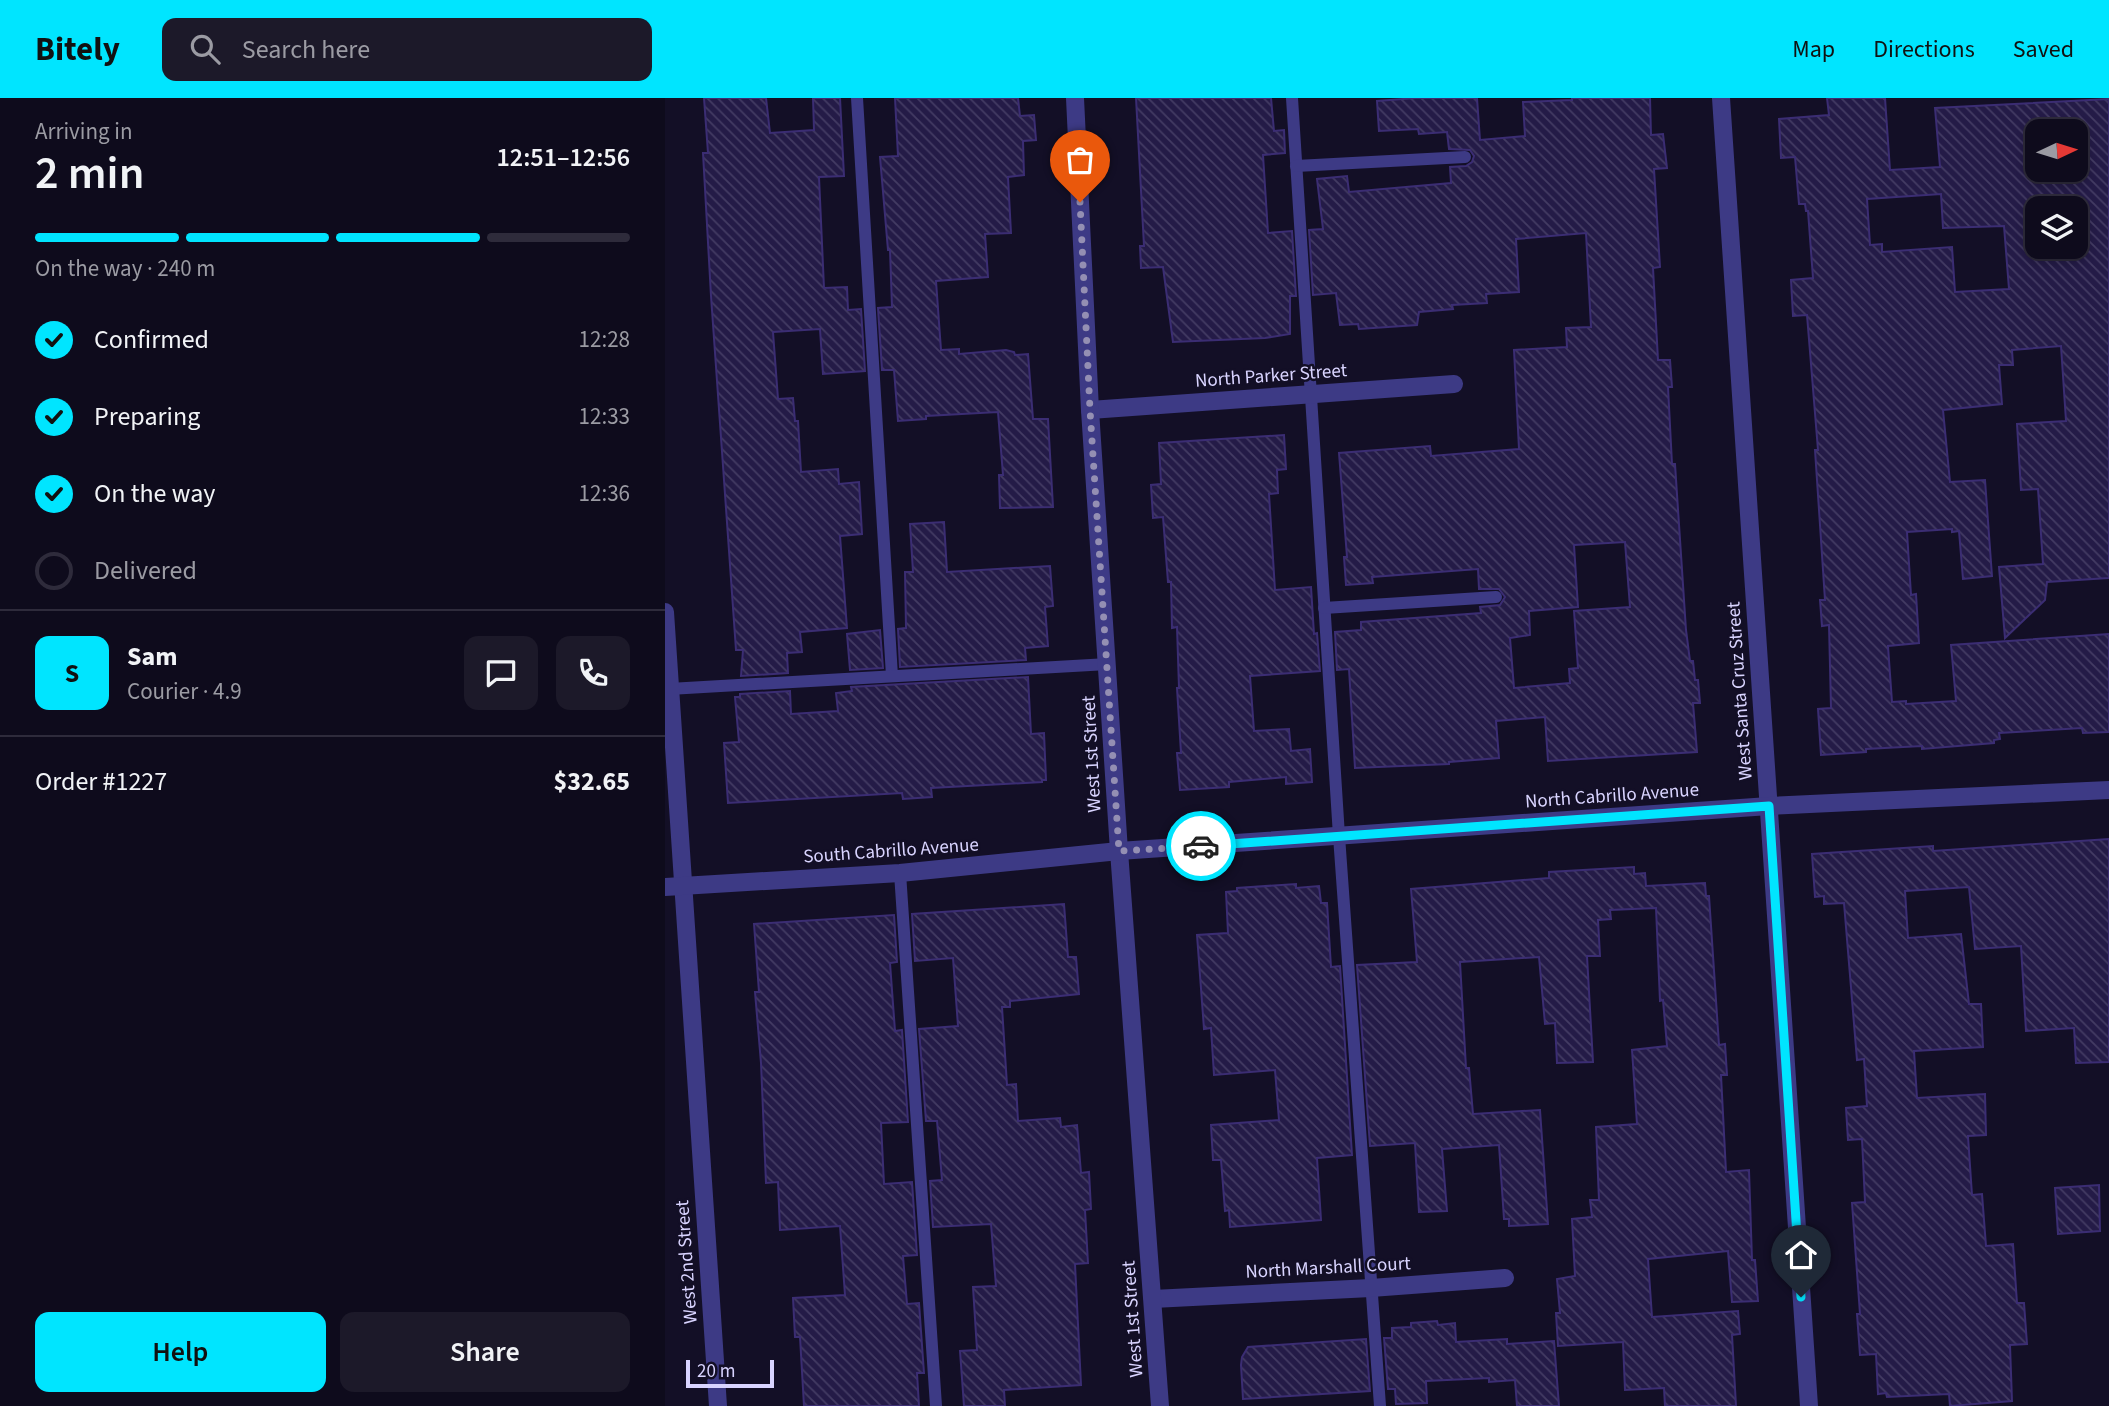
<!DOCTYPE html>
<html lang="en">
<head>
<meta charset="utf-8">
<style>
  :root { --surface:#0e0b1c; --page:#1c1929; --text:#f1f3f6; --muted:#9b9ba3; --line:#2e2b3b; --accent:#00e5ff }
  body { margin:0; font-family:"Source Sans 3",sans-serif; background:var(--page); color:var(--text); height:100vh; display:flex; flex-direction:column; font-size:26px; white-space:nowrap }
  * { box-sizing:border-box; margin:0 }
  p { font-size:23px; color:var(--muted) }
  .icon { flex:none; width:38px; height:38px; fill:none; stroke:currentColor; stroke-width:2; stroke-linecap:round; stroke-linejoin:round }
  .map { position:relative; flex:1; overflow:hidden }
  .panel { display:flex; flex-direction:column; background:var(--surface); width:665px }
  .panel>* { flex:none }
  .needle { width:46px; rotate:86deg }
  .tools { position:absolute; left:1360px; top:21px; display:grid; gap:14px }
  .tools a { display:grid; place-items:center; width:63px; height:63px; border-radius:14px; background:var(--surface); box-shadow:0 4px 10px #0003,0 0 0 2px var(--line); font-size:35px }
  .scale { position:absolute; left:21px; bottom:18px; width:88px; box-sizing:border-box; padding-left:7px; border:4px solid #d9d4ff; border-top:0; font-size:19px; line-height:24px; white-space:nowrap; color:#d9d4ff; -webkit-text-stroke:5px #130f26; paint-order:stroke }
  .pin { position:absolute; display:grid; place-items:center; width:60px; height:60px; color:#fff; margin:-72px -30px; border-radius:50% 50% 50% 0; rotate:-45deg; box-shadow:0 0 7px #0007 }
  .pin .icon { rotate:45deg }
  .courier { position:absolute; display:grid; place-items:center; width:70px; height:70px; margin:-35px; border:5px solid #00e5ff; border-radius:50%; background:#fff; color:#222; box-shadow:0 2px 9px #0007 }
  .summary em { font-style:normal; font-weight:600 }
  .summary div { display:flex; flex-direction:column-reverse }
  .summary { display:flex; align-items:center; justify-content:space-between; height:119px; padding:0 35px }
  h1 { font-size:46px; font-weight:600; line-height:52px }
  .bar { display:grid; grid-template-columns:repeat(4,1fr); gap:10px 7px; align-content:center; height:84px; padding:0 35px }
  .bar i { height:9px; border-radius:5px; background:var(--line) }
  .bar .active { background:var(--accent) }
  .bar p { grid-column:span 4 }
  .line { display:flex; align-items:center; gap:18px; padding:0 35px; border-top:2px solid var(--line) }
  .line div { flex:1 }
  .round { display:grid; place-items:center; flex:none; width:74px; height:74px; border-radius:14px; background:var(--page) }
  ol { padding:0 35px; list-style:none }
  li { display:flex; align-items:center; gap:21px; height:77px }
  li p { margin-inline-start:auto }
  li .icon { padding:7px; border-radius:50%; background:var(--accent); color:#111; stroke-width:4 }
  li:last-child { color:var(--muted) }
  li i { width:38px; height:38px; border:4px solid var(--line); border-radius:50% }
  .button { display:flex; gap:14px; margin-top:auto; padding:14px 35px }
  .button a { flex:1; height:80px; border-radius:14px; background:var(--accent); color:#111; font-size:28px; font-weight:600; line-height:80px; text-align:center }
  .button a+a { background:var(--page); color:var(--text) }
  header { display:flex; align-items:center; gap:42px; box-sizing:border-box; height:98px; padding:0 35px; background:var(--accent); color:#111 }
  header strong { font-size:33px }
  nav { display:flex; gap:38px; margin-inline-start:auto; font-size:24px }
  .search { width:490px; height:63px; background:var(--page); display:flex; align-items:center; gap:18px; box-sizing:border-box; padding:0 24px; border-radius:14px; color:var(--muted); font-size:26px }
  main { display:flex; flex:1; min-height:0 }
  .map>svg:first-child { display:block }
</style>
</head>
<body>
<header>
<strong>Bitely</strong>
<div class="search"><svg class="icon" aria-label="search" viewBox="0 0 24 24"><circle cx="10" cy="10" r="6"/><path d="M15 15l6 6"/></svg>Search here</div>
<nav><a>Map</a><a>Directions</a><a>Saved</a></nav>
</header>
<main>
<section class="panel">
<div class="summary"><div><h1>2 min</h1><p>Arriving in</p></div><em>12:51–12:56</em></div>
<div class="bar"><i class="active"></i><i class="active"></i><i class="active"></i><i></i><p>On the way · 240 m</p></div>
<ol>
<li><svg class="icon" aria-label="check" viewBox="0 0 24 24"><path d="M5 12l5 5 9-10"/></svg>Confirmed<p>12:28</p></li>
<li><svg class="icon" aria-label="check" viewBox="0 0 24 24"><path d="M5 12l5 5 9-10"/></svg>Preparing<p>12:33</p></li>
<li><svg class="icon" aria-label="check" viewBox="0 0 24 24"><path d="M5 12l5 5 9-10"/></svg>On the way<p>12:36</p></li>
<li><i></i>Delivered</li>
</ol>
<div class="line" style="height:126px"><b class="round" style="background:var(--accent);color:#111">S</b><div><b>Sam</b><p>Courier · 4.9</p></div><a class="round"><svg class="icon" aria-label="chat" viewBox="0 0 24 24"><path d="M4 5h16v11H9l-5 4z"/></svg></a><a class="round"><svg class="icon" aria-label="phone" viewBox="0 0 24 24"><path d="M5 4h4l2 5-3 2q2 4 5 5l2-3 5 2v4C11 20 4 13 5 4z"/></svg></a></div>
<div class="line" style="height:91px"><div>Order #1227</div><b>$32.65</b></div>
<div class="button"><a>Help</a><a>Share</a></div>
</section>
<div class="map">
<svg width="1444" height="1308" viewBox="0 0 1444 1308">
  <defs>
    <pattern id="building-back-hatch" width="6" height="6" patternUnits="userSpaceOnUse" patternTransform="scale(1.75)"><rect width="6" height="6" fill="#241b47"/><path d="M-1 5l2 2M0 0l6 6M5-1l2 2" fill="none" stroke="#433b63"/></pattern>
  </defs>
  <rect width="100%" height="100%" fill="#130f26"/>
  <g fill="url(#building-back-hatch)" stroke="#3b2d73" stroke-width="2" fill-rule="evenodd">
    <polygon points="39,0 101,0 105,35 149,32 148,0 175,0 179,78 154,79 159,190 182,189 183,212 196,211 200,273 158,276 155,231 108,234 113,301 128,300 130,323 133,323 136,374 173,371 174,386 194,384 197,436 175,438 182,530 135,534 137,554 122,555 123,575 76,578 78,552 71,552 46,198 38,55 43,55"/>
    <polygon points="230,0 353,0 355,18 369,17 371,42 358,43 359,77 343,79 346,135 320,136 323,179 271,183 276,252 294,251 294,256 341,252 349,254 350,257 363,256 368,321 383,321 388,409 335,410 334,377 338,377 333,314 261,318 261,321 233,323 229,272 217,272 213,210 227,209 225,152 223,152 215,59 233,58"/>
    <polygon points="471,0 606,0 609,33 619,32 620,55 598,57 603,135 627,133 631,198 625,198 625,236 600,240 508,244 498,169 476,170 475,148 479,148"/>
    <path d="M 751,0 L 812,0 L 815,42 L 860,38 L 858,4 L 907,2 L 907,0 L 985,0 L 986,37 L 998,36 L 1002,70 L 989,71 L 995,169 L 988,170 L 993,262 L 1005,262 L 1007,289 L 1003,289 L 1007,366 L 1010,366 L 1021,532 L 1025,563 L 1028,563 L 1030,582 L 1033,582 L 1035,605 L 1028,605 L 1032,654 L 883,663 L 880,619 L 831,623 L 834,660 L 784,664 L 784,666 L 690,670 L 684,571 L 672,572 L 670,534 L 696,532 L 696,524 L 816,515 L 815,509 L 835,507 L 840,499 L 834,491 L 814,491 L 813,471 L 707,479 L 708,485 L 681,487 L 679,459 L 682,459 L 674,355 L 765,348 L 766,358 L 854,351 L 849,252 L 902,249 L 901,230 L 926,229 L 921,135 L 851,141 L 854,194 L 821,196 L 822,205 L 787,207 L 788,211 L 754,214 L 752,227 L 694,231 L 693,226 L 675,227 L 671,195 L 648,197 L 644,132 L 658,131 L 652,81 L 682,78 L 684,94 L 786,85 L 785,69 L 801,68 L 807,64 L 809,58 L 805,52 L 784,51 L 782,34 L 754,36 L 753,31 L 714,33 L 712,3 ZM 960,444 L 965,509 L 909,513 L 913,570 L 904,571 L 905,585 L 849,590 L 845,540 L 865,537 L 864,513 L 913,509 L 909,447 Z"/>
    <path d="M 1162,0 L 1220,0 L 1225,72 L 1275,69 L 1270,10 L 1444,1 L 1444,480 L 1382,484 L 1380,502 L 1340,540 L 1334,469 L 1378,466 L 1373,391 L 1356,392 L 1352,326 L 1401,323 L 1396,248 L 1347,252 L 1348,267 L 1334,267 L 1337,306 L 1278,312 L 1285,384 L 1320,382 L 1327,478 L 1298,481 L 1294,433 L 1287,434 L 1287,431 L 1242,434 L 1246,497 L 1251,496 L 1254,545 L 1223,548 L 1227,604 L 1241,603 L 1241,606 L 1291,603 L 1286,547 L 1444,536 L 1444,634 L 1418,635 L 1417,630 L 1334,635 L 1335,641 L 1329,642 L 1329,645 L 1257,651 L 1257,648 L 1201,651 L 1201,654 L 1156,657 L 1153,611 L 1166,610 L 1164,527 L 1157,528 L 1155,502 L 1160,502 L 1150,352 L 1153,352 L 1142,217 L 1128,218 L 1126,182 L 1148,180 L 1143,113 L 1141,113 L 1140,106 L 1134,106 L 1130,59 L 1116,60 L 1114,21 L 1164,17 ZM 1372,33 L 1410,33 L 1410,72 L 1372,72 ZM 1276,96 L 1278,130 L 1339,128 L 1344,191 L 1290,194 L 1287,149 L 1217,154 L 1217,146 L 1205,147 L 1202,101 ZM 1372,110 L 1410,110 L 1410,149 L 1372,149 Z"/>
    <polygon points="619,337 621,371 612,372 613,395 604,396 610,492 646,489 649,536 652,535 655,573 585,578 589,633 624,631 626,653 645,651 647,684 621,686 621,679 564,684 564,689 515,692 512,655 516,655 512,590 514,590 512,529 507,530 506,484 503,484 498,419 488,420 486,387 496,386 494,345"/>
    <polygon points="279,424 282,474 385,468 388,508 380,509 383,548 360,550 361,562 235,569 233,531 241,530 240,474 248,474 245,426"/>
    <polygon points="215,532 218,570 185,572 182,536"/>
    <polygon points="363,579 366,636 379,635 381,682 377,682 377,684 266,690 267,699 238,701 237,695 63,705 59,645 74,644 70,599 75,599 75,596 125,593 126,616 173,613 171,595 187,593 186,589"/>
    <polygon points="1444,741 1444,964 1411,965 1409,930 1361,933 1356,848 1310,851 1304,789 1240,793 1243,840 1296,836 1304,906 1316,906 1318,949 1249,953 1252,1000 1320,996 1321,1037 1303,1038 1307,1097 1317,1096 1321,1148 1348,1146 1352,1205 1359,1205 1362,1246 1345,1247 1347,1303 1285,1308 1284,1296 1222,1299 1221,1295 1213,1296 1211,1256 1195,1257 1192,1216 1195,1216 1187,1105 1200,1104 1197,1041 1183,1042 1181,1010 1202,1008 1199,961 1192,962 1179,805 1159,806 1159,798 1150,799 1147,756 1268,748 1268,753"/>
    <polygon points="969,769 969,776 980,775 981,788 1040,785 1041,798 1044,798 1054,947 1060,946 1062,977 1056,977 1061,1074 1084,1072 1087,1162 1090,1162 1093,1203 1067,1204 1063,1153 983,1161 987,1219 1073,1213 1075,1236 1067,1237 1071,1308 1000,1308 999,1290 960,1292 958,1244 893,1248 891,1215 895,1215 892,1181 910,1178 907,1121 927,1119 925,1102 934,1102 931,1029 972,1026 967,952 1002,948 998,902 995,903 991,810 945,812 946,821 933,822 935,858 922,858 928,964 892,965 890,925 880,926 874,859 795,864 801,970 804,970 808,1016 875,1012 883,1126 844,1128 844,1121 839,1121 834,1047 777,1051 782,1113 754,1114 750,1045 705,1048 692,867 752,864 746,791 884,780 884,774"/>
    <polygon points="631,786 631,790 654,788 656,805 662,805 666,869 675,868 687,1057 652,1060 656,1122 565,1129 564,1112 560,1113 556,1062 548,1062 546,1027 614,1022 610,972 549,977 546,930 539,931 532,837 563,835 561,794 572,793 572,790"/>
    <polygon points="399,806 403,859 411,859 414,896 345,903 345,909 337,909 342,987 351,986 353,1023 395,1020 396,1029 412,1027 416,1075 424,1074 426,1111 420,1112 423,1165 410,1166 416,1287 339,1292 340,1308 299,1308 295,1253 312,1252 308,1189 331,1188 326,1126 268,1129 265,1083 277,1082 272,1023 261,1023 254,931 293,928 288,860 250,863 247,816"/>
    <polygon points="229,817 232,864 225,865 230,933 237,932 243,1024 216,1025 219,1086 247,1084 252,1157 238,1158 242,1206 254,1205 259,1275 252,1275 254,1308 139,1308 135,1239 130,1239 128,1200 180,1197 175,1128 115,1132 113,1084 101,1085 96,965 90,894 94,894 89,826"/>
    <polygon points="1434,1087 1435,1133 1393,1136 1390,1090"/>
    <polygon points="772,1223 773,1227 790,1225 791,1244 842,1241 842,1246 889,1243 894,1308 852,1308 850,1282 824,1284 824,1280 761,1283 762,1305 731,1306 730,1291 723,1291 719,1240 727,1240 727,1230 746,1229 746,1225"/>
    <polygon points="701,1241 705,1293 578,1301 576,1267 577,1259 583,1249"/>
  </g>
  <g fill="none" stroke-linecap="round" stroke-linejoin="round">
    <g stroke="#3d3a85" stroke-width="12">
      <polyline points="192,0 227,578"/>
      <polyline points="627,0 674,738 715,1308"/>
      <polyline points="631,68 800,59"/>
      <polyline points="659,510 831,499"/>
      <polyline points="4,591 443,566"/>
      <polyline points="235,775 271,1308"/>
    </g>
    <g stroke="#3d3a85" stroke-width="18">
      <polyline points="1056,0 1144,1308"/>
      <polyline points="425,312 789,286"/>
      <polyline points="0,514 53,1308"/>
      <polyline points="454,753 1104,708 1444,692"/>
      <polyline points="488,1201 706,1190 840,1180"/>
    </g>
    <g stroke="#3d3a85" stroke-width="18">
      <polyline points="410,0 425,312 454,753 495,1308"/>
      <polyline points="0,789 235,775 454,753"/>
    </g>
  </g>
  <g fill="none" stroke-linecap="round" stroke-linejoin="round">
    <polyline stroke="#948fb3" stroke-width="7" stroke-dasharray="0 12.6" points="415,104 425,312 454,753 536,748"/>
    <polyline stroke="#00e5ff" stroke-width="9" points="536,748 1104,708 1136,1199"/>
  </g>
  <g text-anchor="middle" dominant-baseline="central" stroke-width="5" stroke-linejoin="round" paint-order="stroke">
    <g font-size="19" fill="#d9d4ff" stroke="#130f26">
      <text transform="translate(606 278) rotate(-4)">North Parker Street</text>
      <text transform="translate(1075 593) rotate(-94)">West Santa Cruz Street</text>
      <text transform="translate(427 656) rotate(-93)">West 1st Street</text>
      <text transform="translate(947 698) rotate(-4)">North Cabrillo Avenue</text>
      <text transform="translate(226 753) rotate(-4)">South Cabrillo Avenue</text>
      <text transform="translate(22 1164) rotate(-94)">West 2nd Street</text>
      <text transform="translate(663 1170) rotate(-3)">North Marshall Court</text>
      <text transform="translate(468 1221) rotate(-94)">West 1st Street</text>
    </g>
  </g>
</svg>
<div class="tools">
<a><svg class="needle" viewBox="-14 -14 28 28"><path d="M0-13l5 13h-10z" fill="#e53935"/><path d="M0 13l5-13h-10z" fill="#9b9ba3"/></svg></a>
<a><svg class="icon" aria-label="layers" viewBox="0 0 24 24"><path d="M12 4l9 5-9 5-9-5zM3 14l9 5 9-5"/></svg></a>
</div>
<div class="scale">20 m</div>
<div class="pin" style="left:415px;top:104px;background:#ea580c"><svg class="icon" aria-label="bag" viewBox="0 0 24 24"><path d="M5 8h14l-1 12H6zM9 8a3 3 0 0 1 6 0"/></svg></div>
<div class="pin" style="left:1136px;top:1199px;background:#1f2937"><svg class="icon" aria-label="home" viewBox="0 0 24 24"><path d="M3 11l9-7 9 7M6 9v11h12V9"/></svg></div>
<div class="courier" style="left:536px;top:748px"><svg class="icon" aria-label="car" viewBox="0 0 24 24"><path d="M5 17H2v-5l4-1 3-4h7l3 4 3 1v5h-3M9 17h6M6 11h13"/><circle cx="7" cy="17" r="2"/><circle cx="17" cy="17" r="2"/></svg></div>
</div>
</main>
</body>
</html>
